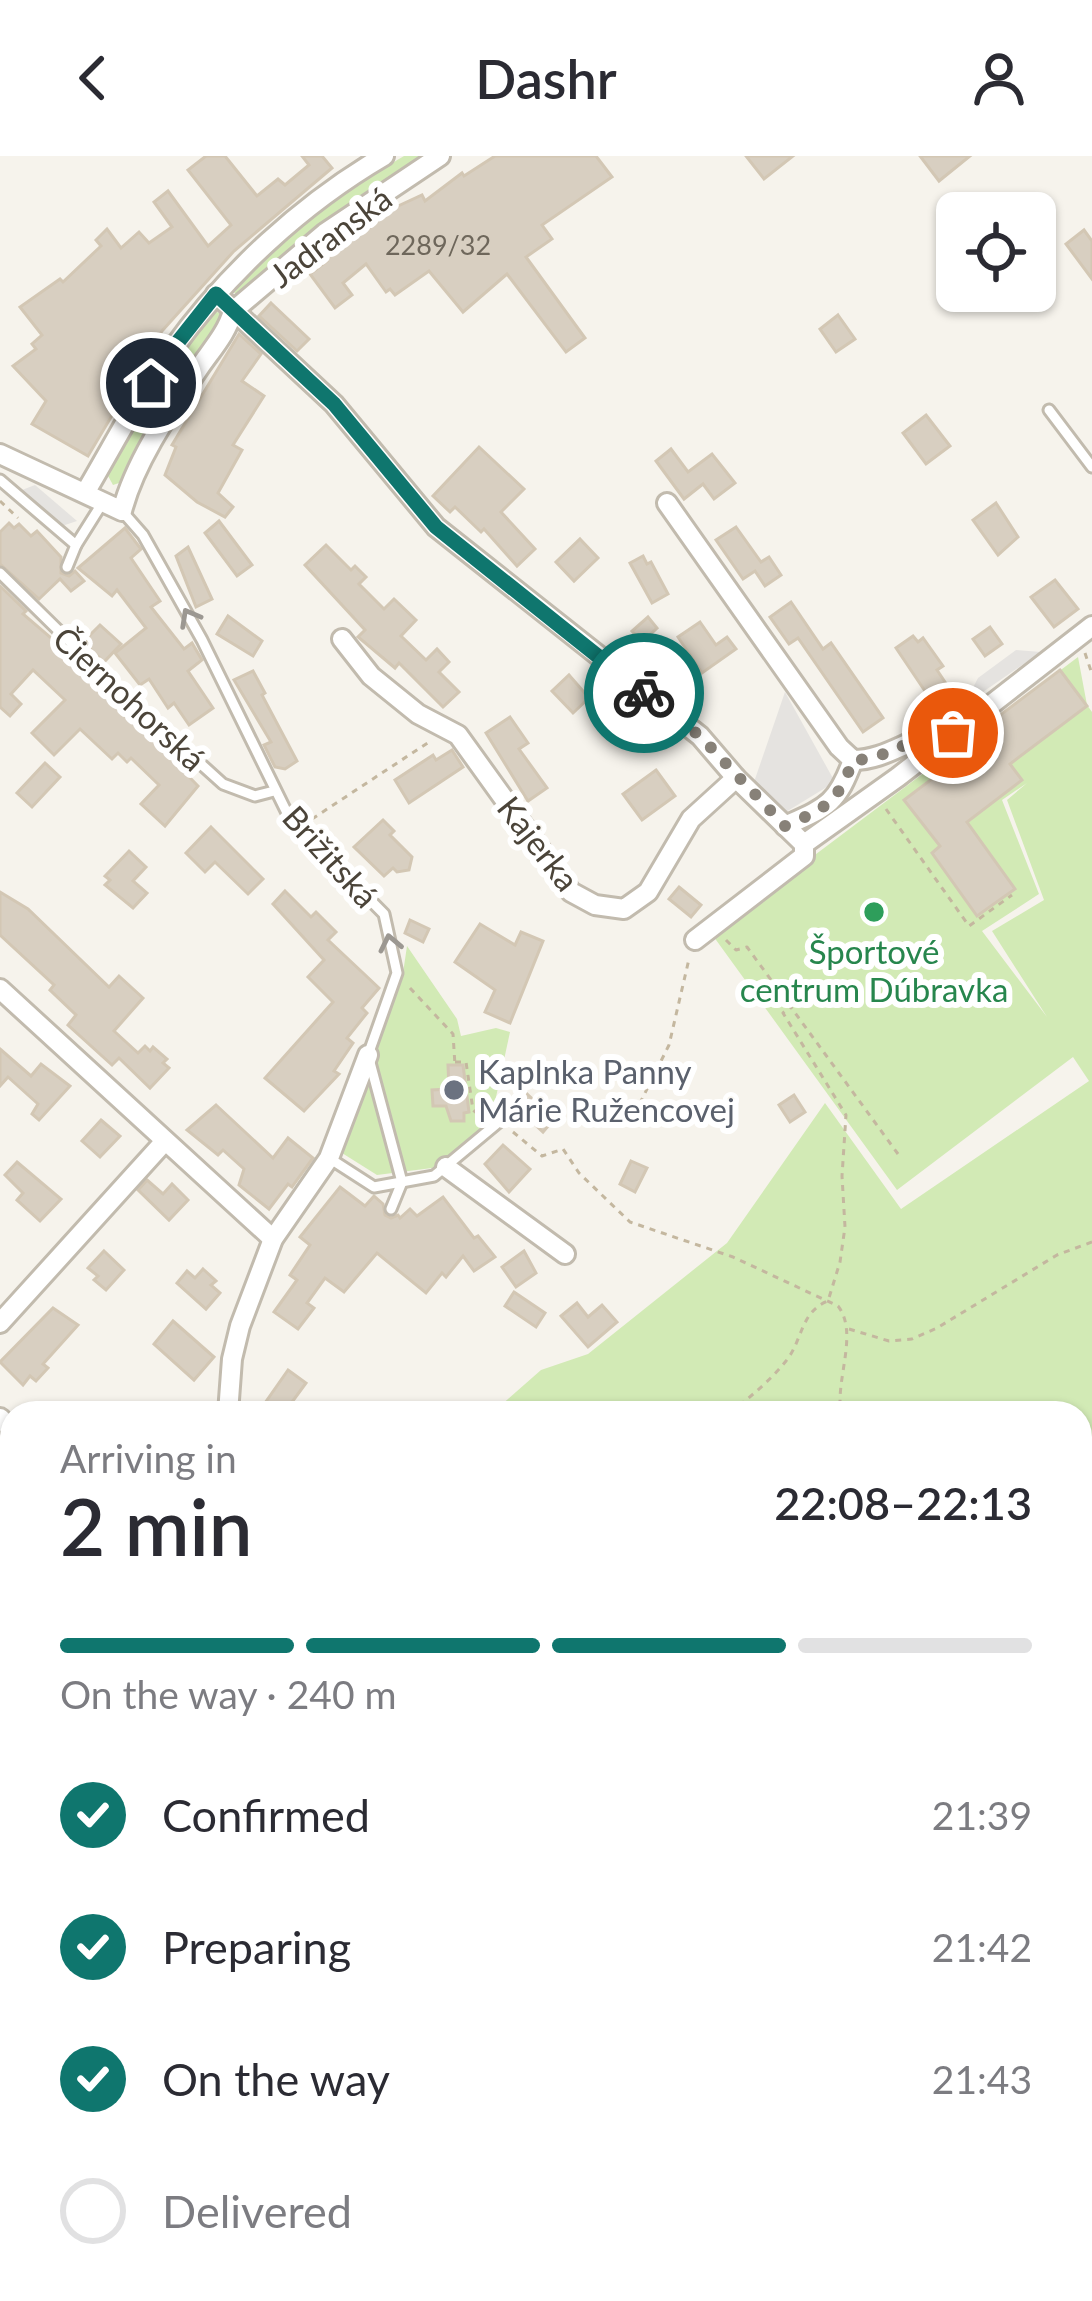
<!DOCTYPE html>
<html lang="en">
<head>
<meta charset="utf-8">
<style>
  :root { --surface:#fff; --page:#f7f7f7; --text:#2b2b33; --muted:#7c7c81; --line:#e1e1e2; --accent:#0f766e }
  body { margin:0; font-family:Lato,sans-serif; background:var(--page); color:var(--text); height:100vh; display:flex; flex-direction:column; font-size:45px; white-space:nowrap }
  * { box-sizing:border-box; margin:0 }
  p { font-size:39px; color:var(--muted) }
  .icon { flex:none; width:66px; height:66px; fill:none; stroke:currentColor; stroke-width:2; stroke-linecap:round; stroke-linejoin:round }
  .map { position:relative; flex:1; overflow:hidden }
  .side { position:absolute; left:0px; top:1245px; width:1092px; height:900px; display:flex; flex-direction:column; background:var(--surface); border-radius:36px 36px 0 0; box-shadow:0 3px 9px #0004 }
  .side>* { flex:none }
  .controls { position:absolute; left:936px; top:36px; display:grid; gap:24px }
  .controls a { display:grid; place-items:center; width:120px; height:120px; border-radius:18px; background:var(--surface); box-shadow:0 3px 9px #0004; font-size:60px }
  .pin { position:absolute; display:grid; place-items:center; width:102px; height:102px; color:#fff; margin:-51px; border:6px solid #fff; border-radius:50%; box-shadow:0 3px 12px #0007 }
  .courier { position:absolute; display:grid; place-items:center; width:120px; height:120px; margin:-60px; border:9px solid #0f766e; border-radius:50%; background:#fff; color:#222; box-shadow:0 3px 15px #0007 }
  .head em { font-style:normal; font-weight:600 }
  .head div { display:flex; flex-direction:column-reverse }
  .head { display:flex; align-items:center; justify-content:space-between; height:204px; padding:0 60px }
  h1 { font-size:78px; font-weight:600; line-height:90px }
  .bar { display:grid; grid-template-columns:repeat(4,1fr); gap:18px 12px; align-content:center; height:144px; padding:0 60px }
  .bar i { height:15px; border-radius:9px; background:var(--line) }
  .bar .selected { background:var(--accent) }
  .bar p { grid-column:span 4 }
  ol { padding:0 60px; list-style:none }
  li { display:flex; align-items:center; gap:36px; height:132px }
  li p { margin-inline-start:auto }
  li .icon { padding:12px; border-radius:50%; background:var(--accent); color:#fff; stroke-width:4 }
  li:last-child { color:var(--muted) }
  li i { width:66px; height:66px; border:6px solid var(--line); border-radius:50% }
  header { display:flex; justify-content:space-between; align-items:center; height:156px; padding:0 60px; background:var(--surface); font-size:54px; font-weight:600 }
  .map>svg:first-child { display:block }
</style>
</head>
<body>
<header><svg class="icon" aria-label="back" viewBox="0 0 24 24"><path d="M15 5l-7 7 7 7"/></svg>Dashr<svg class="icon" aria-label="person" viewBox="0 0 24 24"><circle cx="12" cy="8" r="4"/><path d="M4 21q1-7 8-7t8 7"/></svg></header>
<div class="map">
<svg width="1092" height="2145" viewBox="0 0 1092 2145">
  <rect width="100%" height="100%" fill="#f6f3ec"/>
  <g fill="#d2eab5" fill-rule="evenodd">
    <path d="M 404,0 L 430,0 L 242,139 L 234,137 C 265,91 355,29 404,0 Z"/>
    <polygon points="215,155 223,159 223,165 119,327 113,329 107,318 184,191"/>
    <path d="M 1078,501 L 1087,549 L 1092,556 L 1092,2145 L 0,2145 L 0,1915 L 12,1913 L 12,2133 L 1080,2133 L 1080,1257 L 492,1257 L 541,1214 L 588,1198 L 727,1087 L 825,947 L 901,1053 L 1089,925 L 1073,901 L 897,1034 L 711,777 ZM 1027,627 L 1007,644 L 1044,744 L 992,775 L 1047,861 L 982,775 L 1039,738 L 1002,644 Z"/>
    <polygon points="407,790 457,863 461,880 496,872 510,876 490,969 432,1012 377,1019 342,997 403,817"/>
  </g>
  <g fill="#e5e3e0">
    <polygon points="35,329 77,365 62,370 22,334"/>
    <polygon points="1016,494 1041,496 964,549 978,522"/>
    <polygon points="785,536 835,626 781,659 754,626"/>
  </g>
  <g fill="#d8cfc1" stroke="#d3c7b4" stroke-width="3">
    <polygon points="206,0 225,0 257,40 278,23 285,29 309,9 302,0 322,0 332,12 234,95 162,175 88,300 32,268 46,245 13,210 36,193 32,188 42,179 20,151 60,123 63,126 101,90 96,84 107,73 121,92 139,76 149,87 172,71 154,46 168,35 208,90 231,69 188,14"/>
    <polygon points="495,0 596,0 612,21 542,69 552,83 526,101 585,182 566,196 507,118 463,156 429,115 395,139 390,133 386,136 366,108 343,127 352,139 335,152 310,118 327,105 323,100 396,51 422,39 425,45 462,17 464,20"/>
    <polygon points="746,0 793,0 764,23"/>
    <polygon points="920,0 970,0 939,25"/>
    <polygon points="1084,74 1092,85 1092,123 1066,88"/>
    <polygon points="271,147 309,183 297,195 259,160"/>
    <polygon points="838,159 855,183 836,196 820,173"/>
    <polygon points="239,178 261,198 242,225 264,240 233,289 242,294 218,337 233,351 225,361 197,346 165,319 176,291 172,289"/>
    <polygon points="926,259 950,290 926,308 903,277"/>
    <polygon points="479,291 524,333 501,356 535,393 517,410 484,373 481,376 455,351 450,356 433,340"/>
    <polygon points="671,293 688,316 712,298 735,327 714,343 703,328 684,343 656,305"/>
    <polygon points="996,347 1018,381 998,399 973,364"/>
    <polygon points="219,365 252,409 237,420 205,377"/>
    <polygon points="9,367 14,372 19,368 31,380 37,375 61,401 61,417 69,420 75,415 84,425 71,435 60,423 39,443 0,408 0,376"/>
    <polygon points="736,371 761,406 769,401 781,419 765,430 755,415 743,423 716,384"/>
    <polygon points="125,372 141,393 131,402 160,445 151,451 184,493 192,487 202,504 188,515 213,552 189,569 174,547 168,552 149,523 140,529 115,497 146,472 117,434 112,440 78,412"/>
    <polygon points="580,383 598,402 574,425 556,406"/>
    <polygon points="326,389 351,414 355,410 366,421 359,428 384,453 394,443 416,464 401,480 426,504 437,493 449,506 439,516 459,536 443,551 399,507 395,512 358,481 365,474 305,409"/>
    <polygon points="188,391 212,443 196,451 176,400"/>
    <polygon points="643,400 647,408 651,406 668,438 652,447 630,407"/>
    <polygon points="1055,424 1078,453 1054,471 1031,441"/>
    <polygon points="0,430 26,455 23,458 71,499 198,630 165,670 141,648 159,629 131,602 127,606 118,597 112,603 80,573 54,599 32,577 65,544 33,514 11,538 21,548 10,560 0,551"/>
    <polygon points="791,446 823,493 831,487 883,562 863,576 798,482 789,488 770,461"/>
    <polygon points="228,460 262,485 253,500 217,478"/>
    <polygon points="648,461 657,472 642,486 632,475"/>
    <polygon points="700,466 716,489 727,481 736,493 702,517 678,481"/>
    <polygon points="100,469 121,488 104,506 83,486"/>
    <polygon points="990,471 1002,488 985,500 973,483"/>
    <polygon points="913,480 918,486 923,482 943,510 937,514 949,532 931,544 896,492"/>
    <polygon points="1060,514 1087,550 1010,608 1022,624 967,666 1015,733 977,760 932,697 940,690 904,644 989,580 983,572"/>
    <polygon points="253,515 265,537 262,539 297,605 285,613 275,611 264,589 271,586 234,524"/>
    <polygon points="569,519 589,542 573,557 552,535"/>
    <polygon points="510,561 528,587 519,593 547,632 528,645 486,577"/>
    <polygon points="452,594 463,611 409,647 395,624 433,599 436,604"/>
    <polygon points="45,607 60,621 32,651 17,637"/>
    <polygon points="656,614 675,640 642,664 623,638"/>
    <polygon points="383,664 394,675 390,679 412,701 409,714 397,716 393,712 384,720 354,691"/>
    <polygon points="211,671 263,723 248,738 215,706 205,716 186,697"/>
    <polygon points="129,695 146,711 133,725 147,737 133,752 105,729 110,724 105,720"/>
    <polygon points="679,731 701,749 691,761 669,743"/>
    <polygon points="285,735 311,761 316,756 336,776 328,784 379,832 362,852 367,857 347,882 353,887 334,915 339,918 304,955 265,922 333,846 308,821 324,804 273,748"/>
    <polygon points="0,736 28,753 109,831 119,820 143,842 114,875 138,897 145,890 150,895 153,891 167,903 163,907 169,912 150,932 119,902 112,909 68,869 76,859 50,834 54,829 0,779"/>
    <polygon points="410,764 429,773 423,786 405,777"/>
    <polygon points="480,768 515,789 521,776 543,785 510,867 485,856 495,834 455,806"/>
    <polygon points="0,893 31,920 41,908 70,930 39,964 32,958 38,948 8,921 0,930"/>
    <polygon points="448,909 463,909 469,956 464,957 464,965 451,965 446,950 433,950 432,934 449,933"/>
    <polygon points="525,936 554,963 543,976 513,948"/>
    <polygon points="794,939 805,956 790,966 779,949"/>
    <polygon points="216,949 273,1002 288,982 313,1002 292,1031 288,1028 269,1053 239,1029 244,1013 223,994 218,999 187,974"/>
    <polygon points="101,964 120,980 100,1001 82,985"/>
    <polygon points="503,989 530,1013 509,1036 485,1008"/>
    <polygon points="631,1005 647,1012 635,1036 620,1028"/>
    <polygon points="17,1006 61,1043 40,1065 17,1044 23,1037 5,1019"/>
    <polygon points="147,1024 163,1038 172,1028 188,1044 169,1064 138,1034"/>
    <polygon points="340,1031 365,1050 374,1040 383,1048 385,1059 391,1062 398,1059 400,1062 410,1053 417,1060 443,1041 474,1082 478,1080 495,1101 474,1115 463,1100 446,1121 442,1117 426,1137 377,1097 344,1136 325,1122 307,1147 314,1152 298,1173 274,1156 297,1124 290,1119 310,1089 300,1081"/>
    <polygon points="104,1095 124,1114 106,1134 94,1124 98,1120 88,1112"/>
    <polygon points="524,1095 536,1117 516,1131 502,1111"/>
    <polygon points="203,1113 216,1125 211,1129 220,1137 206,1153 177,1127 187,1115 195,1122"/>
    <polygon points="514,1136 545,1157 536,1171 505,1150"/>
    <polygon points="577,1147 588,1161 602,1149 617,1166 588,1191 561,1160"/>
    <polygon points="53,1152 78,1169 43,1208 48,1212 36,1225 30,1220 23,1229 0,1206"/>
    <polygon points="173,1165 214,1201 194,1224 154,1188"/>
    <polygon points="288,1214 306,1227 284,1257 258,1257"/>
  </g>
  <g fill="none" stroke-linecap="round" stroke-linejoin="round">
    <g stroke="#c2bbae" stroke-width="15">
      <g id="lane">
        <polyline points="1049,254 1092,311"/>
        <polyline points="0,324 76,389 103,346"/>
        <polyline points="122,355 143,379 202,484 290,663 384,758 397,817 368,899 402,1026 391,1053"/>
        <polyline points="67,411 76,389"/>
        <polyline points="0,417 119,534 223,628 255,640 274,635"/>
        <polyline points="329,1002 374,1031 434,1020 500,965"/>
      </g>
    </g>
    <g stroke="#c2bbae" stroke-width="24">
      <g id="street">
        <polyline points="216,138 334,248 436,371 700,580 736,622 804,688"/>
        <path d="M 0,298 L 122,355 C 135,305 170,255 199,212 C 212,193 227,177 233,155 L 325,77 L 440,0"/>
        <path d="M 85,337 C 113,290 139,238 172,194 C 227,117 302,48 384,0"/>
        <path d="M 667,347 L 839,591 L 853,604 C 891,604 915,575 953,577"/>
        <polyline points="342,483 371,520 418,558 458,579 571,736 595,749 624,753 648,736 691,663 736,622"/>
        <path d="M 785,670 C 827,651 837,648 853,604"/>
        <polyline points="804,688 898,621 1092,470"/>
        <polyline points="695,784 804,700 804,688"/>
        <polyline points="0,833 273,1083"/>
        <polyline points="446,1011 565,1098"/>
        <polyline points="0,1167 165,985"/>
        <polyline points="228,1257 232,1203 240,1170 273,1083 329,1002 368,899"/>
        <polyline points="0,1262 12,1273"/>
        <polyline points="0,1749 12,1734"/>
        <polyline points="0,1890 12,1899"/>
      </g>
    </g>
    <g stroke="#c4b79f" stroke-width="3" stroke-dasharray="6 6" stroke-linecap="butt">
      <polyline points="0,345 18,362"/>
      <polyline points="1085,497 1092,518"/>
      <polyline points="886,653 969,770 1012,739"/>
      <polyline points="312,663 429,586"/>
      <polyline points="726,784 736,794 747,791 898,998"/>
      <polyline points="410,832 453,878 455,909"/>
      <polyline points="455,906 466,906 473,954 480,960"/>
      <polyline points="629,969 669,889 689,803"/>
      <path d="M 513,976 L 542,1000 L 563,993 L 579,1017 L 630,1066 L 733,1101 L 838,1150 C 859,1177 835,1224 841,1257"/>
      <polyline points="849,1173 889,1185 912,1183 937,1172 1057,1099 1092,1086"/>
      <path d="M 730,1257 C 750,1241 770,1225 786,1205 C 803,1184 800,1156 828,1145 L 840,1106 L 845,1071 L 842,1020 L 846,959 L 783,857 L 790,851"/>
      <polyline points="0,1351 12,1362"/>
      <polyline points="0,1406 12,1378"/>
      <polyline points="0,1508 12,1483"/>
      <polyline points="1080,1762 1092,1788"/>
      <polyline points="1080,1909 1092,1907"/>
      <polyline points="115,2133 116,2145"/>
      <polyline points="291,2133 299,2145"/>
      <polyline points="318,2145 331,2133"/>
    </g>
    <use href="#lane" stroke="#fff" stroke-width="9"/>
    <use href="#street" stroke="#fff" stroke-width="18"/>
  </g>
  <defs><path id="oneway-chevron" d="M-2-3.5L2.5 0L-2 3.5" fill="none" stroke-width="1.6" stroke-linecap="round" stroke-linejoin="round" transform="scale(3)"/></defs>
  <g stroke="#9c9892">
    <use href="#oneway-chevron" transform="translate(189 461) rotate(-119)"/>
    <use href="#oneway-chevron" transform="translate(390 787) rotate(-102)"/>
  </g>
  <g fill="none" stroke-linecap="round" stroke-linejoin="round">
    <path stroke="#878178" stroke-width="12" stroke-dasharray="0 21.6" d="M 644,537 L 700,580 L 785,670 C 827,651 837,648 853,604 C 891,604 915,575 953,577"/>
    <polyline stroke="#0f766e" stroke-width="15" points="151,227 170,196 216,138 334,248 436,371 644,537"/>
  </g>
  <circle fill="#2e9e5b" stroke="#fff" stroke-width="4.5" cx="874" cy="756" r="12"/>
  <circle fill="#6b7280" stroke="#fff" stroke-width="4.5" cx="454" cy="934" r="12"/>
  <g text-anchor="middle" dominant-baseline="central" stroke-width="12" stroke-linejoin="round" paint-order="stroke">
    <g font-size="27" fill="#6e675b">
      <text x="438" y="88">2289/32</text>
    </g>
    <g font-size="33" fill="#4b4439" stroke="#fff">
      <text transform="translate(330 80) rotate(-37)">Jadranská</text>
      <text transform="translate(130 542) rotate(43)">Čiernohorská</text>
      <text transform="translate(539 687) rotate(52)">Kajerka</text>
      <text transform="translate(331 700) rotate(48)">Brižitská</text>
    </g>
    <g font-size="33" fill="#27864d" stroke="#fff">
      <text x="874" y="795">Športové<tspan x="874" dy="38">centrum Dúbravka</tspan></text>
    </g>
    <g font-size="33" fill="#5b616d" stroke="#fff" text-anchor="start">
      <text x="478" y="915">Kaplnka Panny<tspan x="478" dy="38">Márie Ružencovej</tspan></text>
    </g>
  </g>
</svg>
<div class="controls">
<a><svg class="icon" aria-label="locate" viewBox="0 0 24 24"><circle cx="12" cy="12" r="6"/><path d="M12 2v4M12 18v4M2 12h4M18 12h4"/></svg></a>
</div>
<div class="pin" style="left:953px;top:577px;background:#ea580c"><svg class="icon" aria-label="bag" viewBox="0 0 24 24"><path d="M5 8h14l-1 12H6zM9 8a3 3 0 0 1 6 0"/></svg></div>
<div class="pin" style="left:151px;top:227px;background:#1f2937"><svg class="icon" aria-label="home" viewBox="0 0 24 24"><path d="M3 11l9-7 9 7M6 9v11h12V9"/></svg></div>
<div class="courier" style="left:644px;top:537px"><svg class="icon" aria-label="bike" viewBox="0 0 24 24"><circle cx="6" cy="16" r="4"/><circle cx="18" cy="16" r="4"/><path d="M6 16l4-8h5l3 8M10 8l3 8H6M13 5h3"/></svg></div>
<section class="side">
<div class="head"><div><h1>2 min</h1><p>Arriving in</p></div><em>22:08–22:13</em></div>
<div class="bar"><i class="selected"></i><i class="selected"></i><i class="selected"></i><i></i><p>On the way · 240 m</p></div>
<ol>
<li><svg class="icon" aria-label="check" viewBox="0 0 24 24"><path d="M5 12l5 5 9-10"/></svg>Confirmed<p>21:39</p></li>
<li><svg class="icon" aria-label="check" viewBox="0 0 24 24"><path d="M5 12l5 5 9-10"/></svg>Preparing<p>21:42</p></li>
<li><svg class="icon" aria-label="check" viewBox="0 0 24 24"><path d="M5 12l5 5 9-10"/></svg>On the way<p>21:43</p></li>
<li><i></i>Delivered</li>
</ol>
</section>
</div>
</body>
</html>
